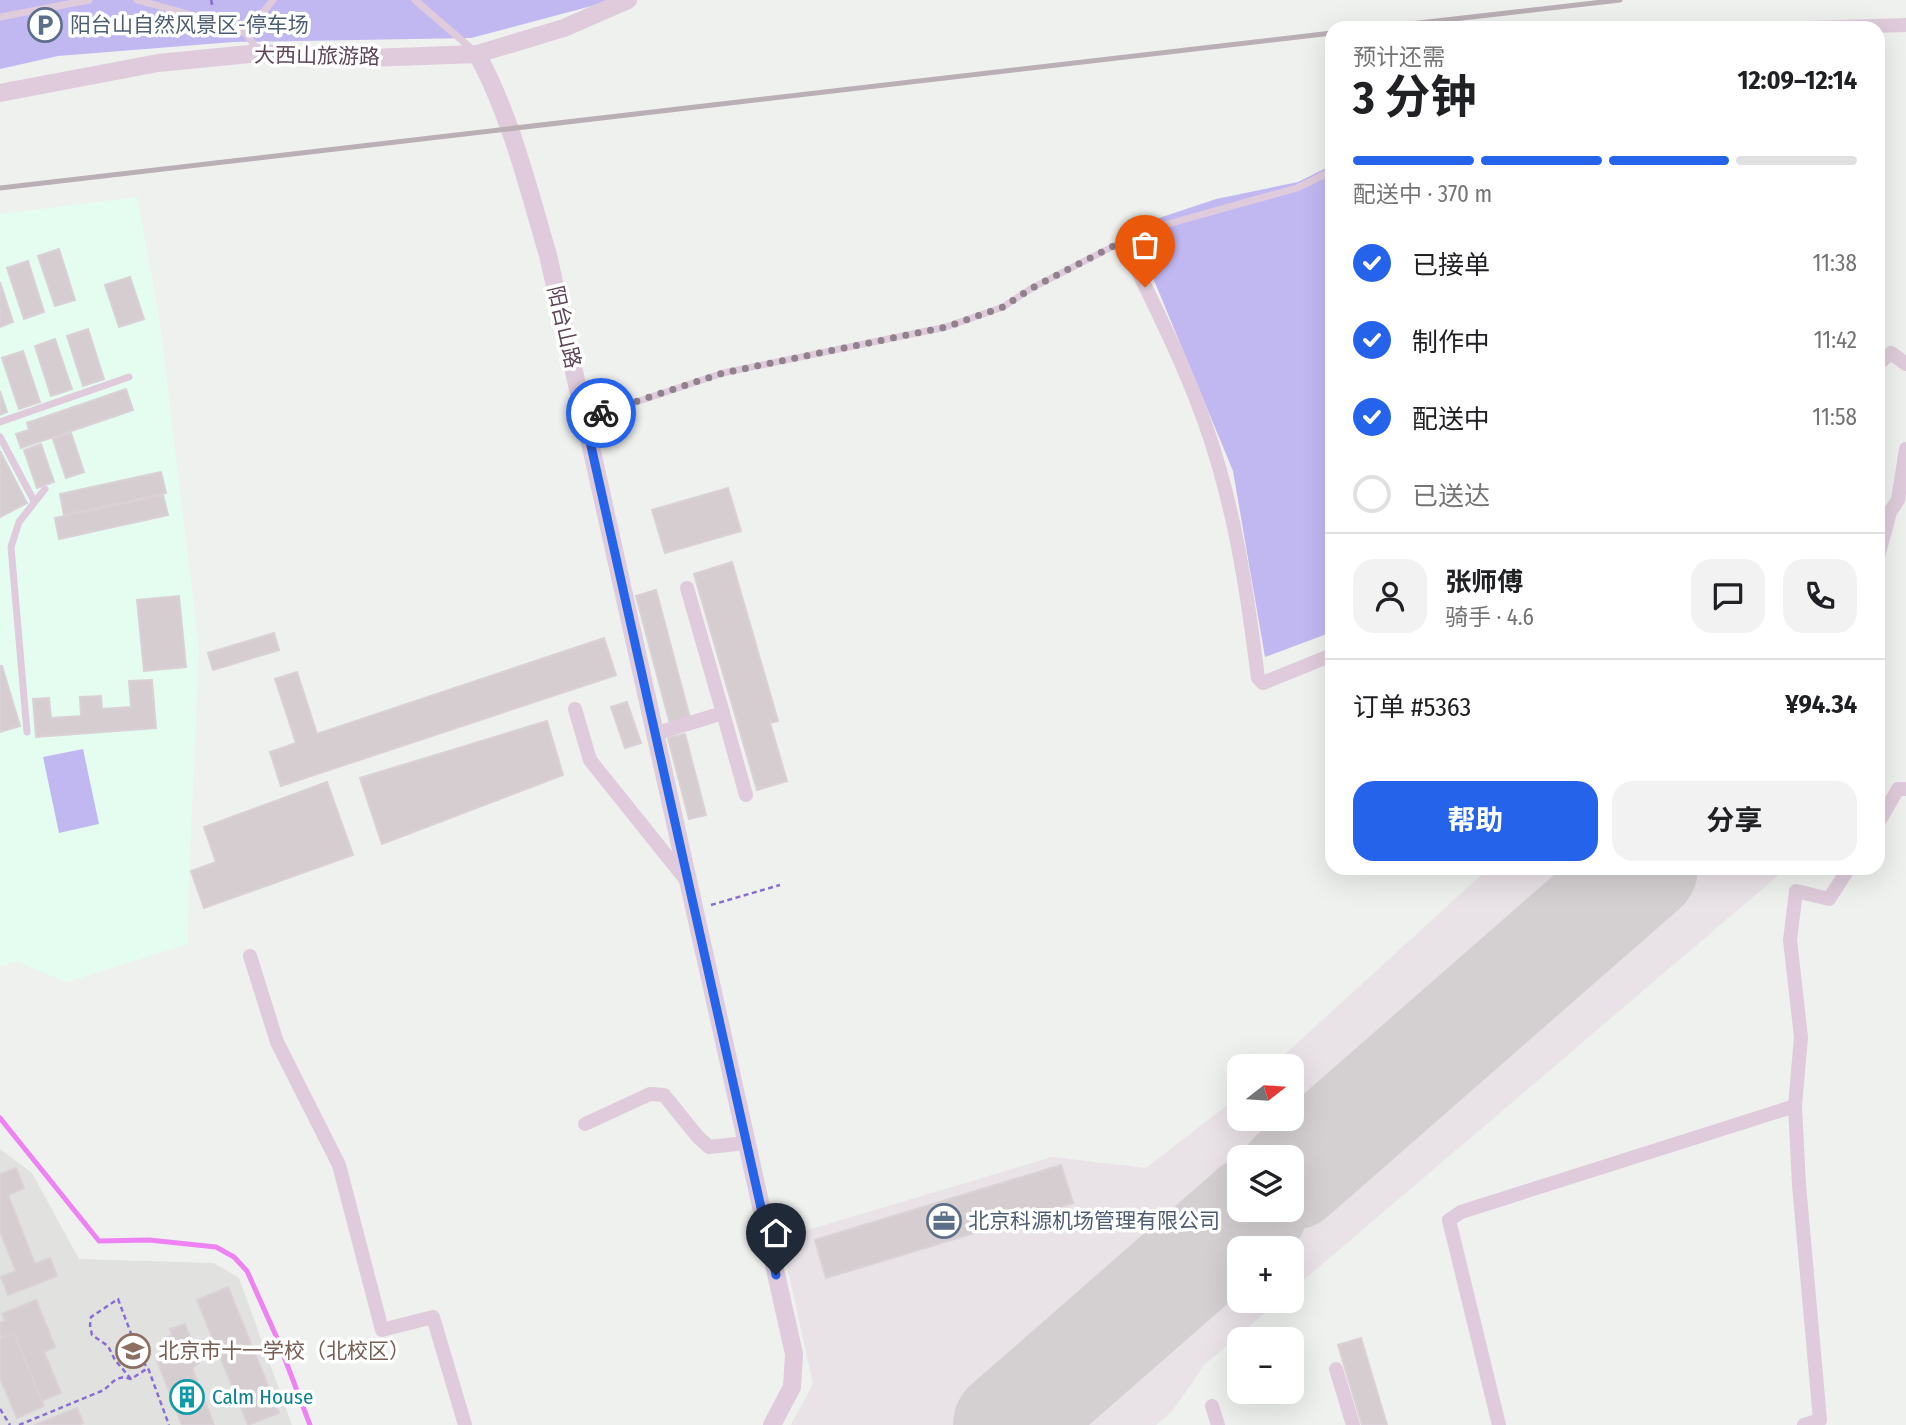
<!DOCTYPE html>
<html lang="zh">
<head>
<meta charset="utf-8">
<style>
  :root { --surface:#fff; --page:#f2f2f2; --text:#202124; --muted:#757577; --line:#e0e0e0; --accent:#2563eb }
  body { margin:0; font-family:"Fira Sans Condensed","Noto Sans SC",sans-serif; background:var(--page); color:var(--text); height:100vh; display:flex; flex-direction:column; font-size:26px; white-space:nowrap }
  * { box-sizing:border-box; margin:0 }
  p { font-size:23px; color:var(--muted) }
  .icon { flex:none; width:38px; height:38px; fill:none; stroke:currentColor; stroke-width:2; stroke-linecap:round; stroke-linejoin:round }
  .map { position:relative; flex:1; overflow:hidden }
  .details { position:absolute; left:1325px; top:21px; width:560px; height:854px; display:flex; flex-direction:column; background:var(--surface); border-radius:21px; box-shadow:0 7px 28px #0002 }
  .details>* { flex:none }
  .needle { width:46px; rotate:73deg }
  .tools { position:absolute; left:1227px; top:1054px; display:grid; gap:14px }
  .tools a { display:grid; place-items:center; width:77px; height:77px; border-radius:14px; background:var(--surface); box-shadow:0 7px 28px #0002; font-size:35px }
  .pin { position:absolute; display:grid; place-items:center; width:60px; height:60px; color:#fff; margin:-72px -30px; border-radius:50% 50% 50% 0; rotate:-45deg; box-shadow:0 0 7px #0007 }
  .pin .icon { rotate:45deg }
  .courier { position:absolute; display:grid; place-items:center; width:70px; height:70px; margin:-35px; border:5px solid #2563eb; border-radius:50%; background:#fff; color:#222; box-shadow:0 2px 9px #0007 }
  .summary em { font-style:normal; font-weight:700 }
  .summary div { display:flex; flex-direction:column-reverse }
  .summary { display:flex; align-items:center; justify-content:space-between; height:119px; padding:0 28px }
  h1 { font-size:46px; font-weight:700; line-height:52px }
  .bar { display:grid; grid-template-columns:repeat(4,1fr); gap:10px 7px; align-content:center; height:84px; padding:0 28px }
  .bar i { height:9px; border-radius:5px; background:var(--line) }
  .bar .active { background:var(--accent) }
  .bar p { grid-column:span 4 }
  .line { display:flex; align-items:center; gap:18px; padding:0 28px; border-top:2px solid var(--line) }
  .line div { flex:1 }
  .round { display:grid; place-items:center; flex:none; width:74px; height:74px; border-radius:21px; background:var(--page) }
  ol { padding:0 28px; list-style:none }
  li { display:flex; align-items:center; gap:21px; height:77px }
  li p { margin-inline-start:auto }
  li .icon { padding:7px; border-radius:50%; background:var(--accent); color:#fff; stroke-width:4 }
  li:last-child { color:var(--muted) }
  li i { width:38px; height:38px; border:4px solid var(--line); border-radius:50% }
  .button { display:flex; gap:14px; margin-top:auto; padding:14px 28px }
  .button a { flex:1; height:80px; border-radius:21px; background:var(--accent); color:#fff; font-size:28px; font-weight:700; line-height:80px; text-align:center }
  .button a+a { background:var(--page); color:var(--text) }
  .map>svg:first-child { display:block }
</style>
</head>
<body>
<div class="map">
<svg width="1906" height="1425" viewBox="0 0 1906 1425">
  <rect width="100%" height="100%" fill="#eef1ee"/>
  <polygon fill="#e5fdf1" points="137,197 159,316 199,649 189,876 188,944 67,982 18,962 0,966 0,214"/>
  <polygon fill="#e1e2df" points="0,1149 32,1173 79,1259 214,1263 239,1278 292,1425 0,1425"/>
  <path fill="#e9e2e7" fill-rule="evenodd" d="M 1489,868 L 1787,868 L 1292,1290 L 1292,1248 L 1239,1248 L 1239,1300 L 1280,1300 L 1205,1364 L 1173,1410 L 1156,1425 L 791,1425 L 813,1384 L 781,1238 L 1052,1157 L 1146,1168 L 1239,1096 L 1239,1118 L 1292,1118 L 1292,1066 L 1272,1066 ZM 1239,1157 L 1292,1157 L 1292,1209 L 1239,1209 Z"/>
  <g fill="#c1b8f2">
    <polygon points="0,0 614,0 471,38 233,42 58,56 0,69"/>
    <polygon points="1332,165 1332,632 1265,657 1233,471 1132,227 1216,199 1298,182"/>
    <polygon points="83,749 99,824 59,833 43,757"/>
  </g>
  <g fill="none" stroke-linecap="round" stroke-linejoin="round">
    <polyline stroke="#ef82f3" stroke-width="5" points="0,1118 99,1241 149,1240 216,1247 234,1257 247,1271 277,1338 310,1425"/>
    <g stroke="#d4d0d2" stroke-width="108">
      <polyline points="1292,1176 1644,868"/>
      <polyline points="1007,1425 1254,1209"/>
    </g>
  </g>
  <g fill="#d6cdd1" stroke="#dad1d6" stroke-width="2">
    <polygon points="59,249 75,300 55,306 38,256"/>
    <polygon points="28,261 44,312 24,319 7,268"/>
    <polygon points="130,277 144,319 119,327 105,285"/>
    <polygon points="0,282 13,322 0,327"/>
    <polygon points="88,329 104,379 83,386 67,336"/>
    <polygon points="55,339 72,389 51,396 35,346"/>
    <polygon points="23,351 40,402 19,409 2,358"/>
    <polygon points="126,389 133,410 21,448 16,434 29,430 27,423"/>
    <polygon points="0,391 7,412 0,415"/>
    <polygon points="71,433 84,472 66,478 53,439"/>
    <polygon points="41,444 54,482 37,488 24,450"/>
    <polygon points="0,451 27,503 0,517"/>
    <polygon points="161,472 166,493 64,515 60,494"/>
    <polygon points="728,488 741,531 665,553 652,510"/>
    <polygon points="163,495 168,515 59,539 55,518"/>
    <polygon points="732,562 778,721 770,723 787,781 757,790 694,574"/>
    <polygon points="656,590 690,718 670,724 636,596"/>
    <polygon points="179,596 186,667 144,671 137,600"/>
    <polygon points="274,633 279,650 213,670 208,653"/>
    <polygon points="604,638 616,675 281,786 270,752 296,743 275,679 297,672 317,734"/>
    <polygon points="0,666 2,666 20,726 0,732"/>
    <polygon points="152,680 156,728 36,737 33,699 49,698 51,718 81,716 80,697 101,696 102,709 131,707 129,681"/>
    <polygon points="627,702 641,743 625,748 611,707"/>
    <polygon points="547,721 563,775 382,844 360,778"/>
    <polygon points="685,734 706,815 689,819 668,738"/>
    <polygon points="327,782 353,855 204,908 191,871 216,862 204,827"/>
    <polygon points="1061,1165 1073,1203 826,1278 815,1240"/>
    <polygon points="16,1168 24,1188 8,1195 35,1264 50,1258 57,1276 8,1295 1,1277 16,1271 0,1231 0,1174"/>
    <polygon points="228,1287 279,1413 248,1425 197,1300"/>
    <polygon points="36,1300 55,1347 44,1352 61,1393 41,1401 14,1333 2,1338 0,1333 0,1323 5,1321 2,1314"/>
    <polygon points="185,1324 194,1347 197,1346 199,1351 197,1352 199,1363 192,1368 214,1425 182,1425 157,1360 168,1356 162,1339 172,1335 170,1329"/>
    <polygon points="14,1333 44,1406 17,1418 0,1378 0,1339"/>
    <polygon points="1361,1338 1387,1425 1362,1425 1338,1345"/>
    <polygon points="77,1408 83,1423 78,1425 34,1425"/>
  </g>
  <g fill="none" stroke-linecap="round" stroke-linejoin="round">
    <g stroke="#896dd3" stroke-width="2.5" stroke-dasharray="5 3.5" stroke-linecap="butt">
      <polyline points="211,0 213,8"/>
      <polyline points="711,905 780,885"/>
      <polyline points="131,1379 115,1360 108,1346 92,1335 90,1325 91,1317 118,1299 141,1360 148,1368 169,1425"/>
      <polyline points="0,1409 10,1425"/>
      <polyline points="19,1425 104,1390 116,1379 124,1377 131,1379 148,1368"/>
    </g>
    <g stroke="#dfcbdb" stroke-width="7">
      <polyline points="137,0 217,22 246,34 260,53"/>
      <polyline points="415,0 473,50"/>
      <polyline points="0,17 89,0"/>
      <polyline points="1631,28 1631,27"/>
      <polyline points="246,34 273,0"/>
      <polyline points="585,419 723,373 946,327 1003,307 1032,288 1143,231 1297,188 1332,171"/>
      <polyline points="0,422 129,377"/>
      <polyline points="0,437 34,501"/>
      <polyline points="27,732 11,547 19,522 45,489"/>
    </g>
    <g stroke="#dfcbdb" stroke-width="14">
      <polyline points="1809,28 1906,25"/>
      <path d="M 1123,241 C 1159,315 1197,388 1219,467 C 1239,536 1249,607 1258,678 L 1263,683 L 1332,655"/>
      <polyline points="1878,364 1891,353 1906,364"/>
      <polyline points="1878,557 1890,512 1898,500 1906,449"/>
      <polyline points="575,709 590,760 687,881"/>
      <polyline points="723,713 746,795"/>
      <polyline points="654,734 723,713 687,588"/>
      <polyline points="1878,823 1898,789 1906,789"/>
      <polyline points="250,956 277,1042 339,1165 382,1330 433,1317 465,1425"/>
      <polyline points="585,1124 650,1094 664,1095 698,1137 709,1147 746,1143"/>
      <polyline points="1336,1369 1353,1425"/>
      <polyline points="1212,1406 1218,1425"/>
      <polyline points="1499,1425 1449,1220 1461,1212 1795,1106"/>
      <polyline points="1804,1425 1820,1420 1799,1185 1795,1106 1801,1037 1790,940 1796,891 1829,899 1849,868"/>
    </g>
    <g stroke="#dfcbdb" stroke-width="18">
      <path d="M 477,54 C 511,116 528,188 548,255 L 794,1354 L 792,1387 L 772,1425"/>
      <polyline points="0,93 158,63 260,53 369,58 477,54 564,28 628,0"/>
    </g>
    <g stroke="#b9afb5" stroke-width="5">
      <polyline points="1375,28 1620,0"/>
      <polyline points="0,188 1332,33"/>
    </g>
  </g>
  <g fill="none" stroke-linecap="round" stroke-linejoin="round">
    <polyline stroke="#90818c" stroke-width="7" stroke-dasharray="0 12.6" points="601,413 723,373 946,327 1003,307 1032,288 1123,241 1145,287"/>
    <polyline stroke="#2563eb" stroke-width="9" points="601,413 585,419 776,1275"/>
  </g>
  <defs>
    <g id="parking-ring" transform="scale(1.75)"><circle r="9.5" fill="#fff" stroke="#5c6f8a" stroke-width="1.5"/><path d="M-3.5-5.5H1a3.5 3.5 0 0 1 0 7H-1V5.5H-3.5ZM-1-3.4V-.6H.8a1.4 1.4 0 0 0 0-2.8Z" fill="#5c6f8a"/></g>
    <g id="office-ring" transform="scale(1.75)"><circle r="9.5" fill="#fff" stroke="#5c6f8a" stroke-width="1.5"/><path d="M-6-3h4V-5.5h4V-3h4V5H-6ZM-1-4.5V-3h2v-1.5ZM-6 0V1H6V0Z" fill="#5c6f8a"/></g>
    <g id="school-ring" transform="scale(1.75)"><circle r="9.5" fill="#fff" stroke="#8d6e63" stroke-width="1.5"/><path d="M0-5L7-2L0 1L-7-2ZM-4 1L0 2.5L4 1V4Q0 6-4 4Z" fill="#8d6e63"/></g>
    <g id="building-ring" transform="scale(1.75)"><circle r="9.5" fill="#fff" stroke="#0f9aa8" stroke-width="1.5"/><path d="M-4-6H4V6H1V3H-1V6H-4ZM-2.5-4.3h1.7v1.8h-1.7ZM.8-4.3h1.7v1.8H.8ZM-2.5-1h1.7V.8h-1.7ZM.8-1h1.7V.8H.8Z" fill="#0f9aa8"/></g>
  </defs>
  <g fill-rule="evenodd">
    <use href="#parking-ring" x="45" y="25"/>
    <use href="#office-ring" x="944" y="1221"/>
    <use href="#school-ring" x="133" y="1351"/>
    <use href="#building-ring" x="187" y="1397"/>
  </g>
  <g text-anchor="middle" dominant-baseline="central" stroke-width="7" stroke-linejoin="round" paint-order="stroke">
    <g font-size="21" fill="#4e5e75" stroke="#fff" text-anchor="start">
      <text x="70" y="25">阳台山自然风景区-停车场</text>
      <text x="968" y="1221">北京科源机场管理有限公司</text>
    </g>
    <g font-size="21" fill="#5d4557" stroke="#fff">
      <text transform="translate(317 56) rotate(1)">大西山旅游路</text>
      <text transform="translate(564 327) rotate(77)">阳台山路</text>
    </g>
    <g font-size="21" fill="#785e54" stroke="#fff" text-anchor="start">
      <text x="158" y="1351">北京市十一学校（北校区）</text>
    </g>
    <g font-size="21" fill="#0d838f" stroke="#fff" text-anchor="start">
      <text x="212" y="1397">Calm House</text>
    </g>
  </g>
</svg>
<div class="tools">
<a><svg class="needle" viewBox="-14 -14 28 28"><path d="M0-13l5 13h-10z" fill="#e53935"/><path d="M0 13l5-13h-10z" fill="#757577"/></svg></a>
<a><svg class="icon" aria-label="layers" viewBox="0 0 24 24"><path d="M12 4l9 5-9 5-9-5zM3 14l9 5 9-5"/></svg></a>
<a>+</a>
<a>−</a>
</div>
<div class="pin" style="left:1145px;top:287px;background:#ea580c"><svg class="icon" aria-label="bag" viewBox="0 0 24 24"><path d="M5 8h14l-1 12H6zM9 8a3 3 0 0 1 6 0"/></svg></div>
<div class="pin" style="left:776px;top:1275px;background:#1f2937"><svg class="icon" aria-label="home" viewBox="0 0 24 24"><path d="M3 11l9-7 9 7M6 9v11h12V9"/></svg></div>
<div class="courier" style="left:601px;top:413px"><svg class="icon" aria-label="bike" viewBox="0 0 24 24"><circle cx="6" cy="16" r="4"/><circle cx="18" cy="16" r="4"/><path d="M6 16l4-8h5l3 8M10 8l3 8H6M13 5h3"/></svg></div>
<section class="details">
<div class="summary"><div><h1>3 分钟</h1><p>预计还需</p></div><em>12:09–12:14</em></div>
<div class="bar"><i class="active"></i><i class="active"></i><i class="active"></i><i></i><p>配送中 · 370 m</p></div>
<ol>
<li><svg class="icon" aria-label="check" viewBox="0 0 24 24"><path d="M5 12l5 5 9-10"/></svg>已接单<p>11:38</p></li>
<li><svg class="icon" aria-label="check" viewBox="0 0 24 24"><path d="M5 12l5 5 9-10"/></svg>制作中<p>11:42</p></li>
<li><svg class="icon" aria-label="check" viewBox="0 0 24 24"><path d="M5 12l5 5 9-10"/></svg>配送中<p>11:58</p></li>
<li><i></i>已送达</li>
</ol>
<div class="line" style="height:126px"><a class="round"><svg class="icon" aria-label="person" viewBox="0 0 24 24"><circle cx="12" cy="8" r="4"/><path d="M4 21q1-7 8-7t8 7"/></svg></a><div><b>张师傅</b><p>骑手 · 4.6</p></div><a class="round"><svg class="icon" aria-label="chat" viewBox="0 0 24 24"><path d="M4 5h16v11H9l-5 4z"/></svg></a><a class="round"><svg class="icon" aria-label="phone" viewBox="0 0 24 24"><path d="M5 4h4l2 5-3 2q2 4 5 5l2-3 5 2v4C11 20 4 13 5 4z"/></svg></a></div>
<div class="line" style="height:91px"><div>订单 #5363</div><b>¥94.34</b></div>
<div class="button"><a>帮助</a><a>分享</a></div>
</section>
</div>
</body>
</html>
